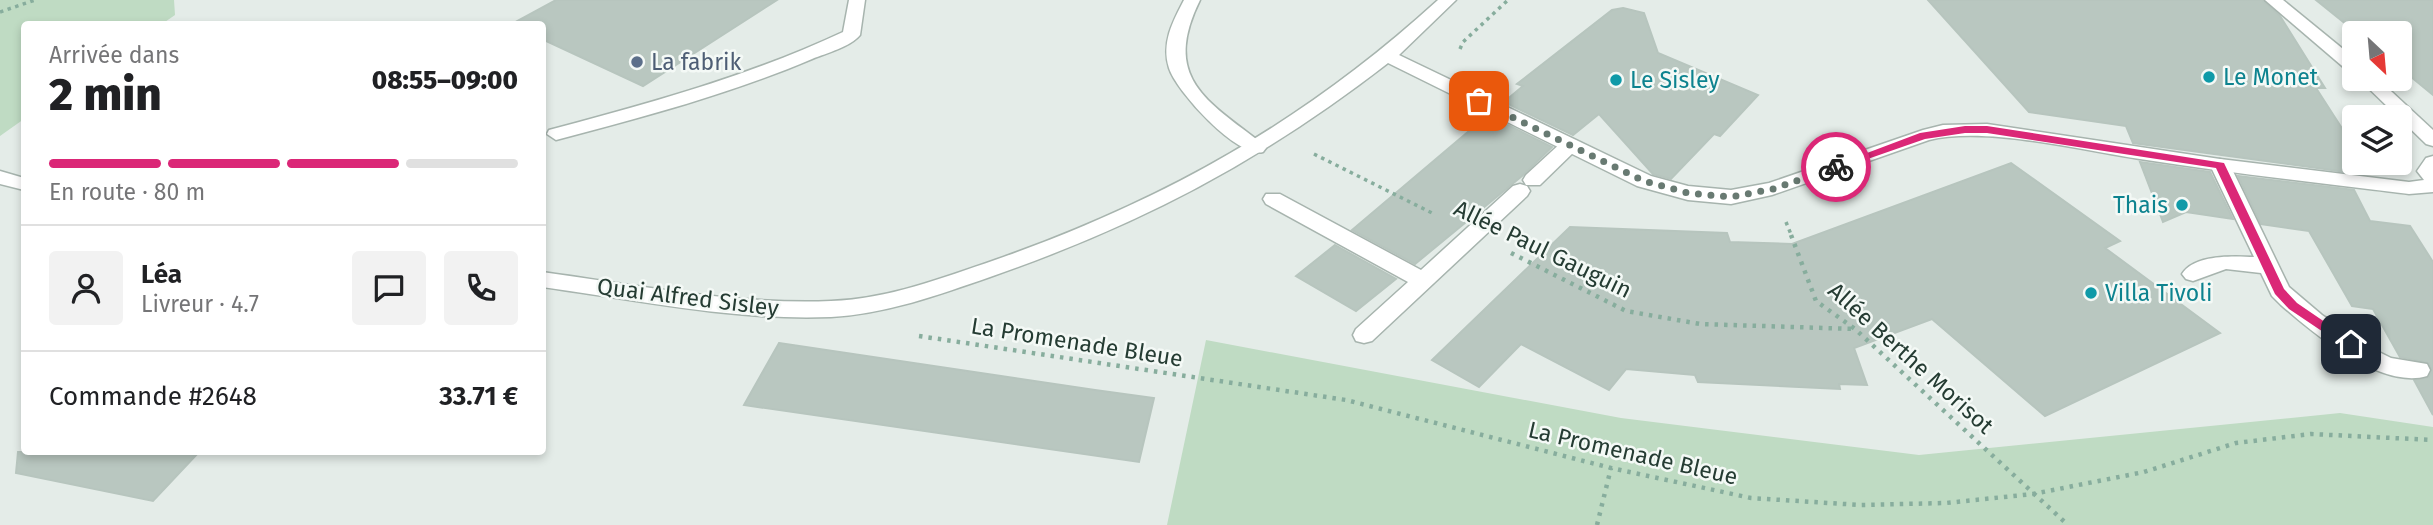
<!DOCTYPE html>
<html lang="fr">
<head>
<meta charset="utf-8">
<style>
  :root { --surface:#fff; --page:#f2f2f2; --text:#202124; --muted:#757577; --line:#e0e0e0; --accent:#db2777 }
  body { margin:0; font-family:"Fira Sans",sans-serif; background:var(--page); color:var(--text); height:100vh; display:flex; flex-direction:column; font-size:26px; white-space:nowrap }
  * { box-sizing:border-box; margin:0 }
  p { font-size:23px; color:var(--muted) }
  .icon { flex:none; width:38px; height:38px; fill:none; stroke:currentColor; stroke-width:2; stroke-linecap:round; stroke-linejoin:round }
  .map { position:relative; flex:1; overflow:hidden }
  .side { position:absolute; left:21px; top:21px; width:525px; height:434px; display:flex; flex-direction:column; background:var(--surface); border-radius:7px; box-shadow:0 4px 10px #0003 }
  .side>* { flex:none }
  .needle { width:46px; rotate:154deg }
  .buttons { position:absolute; left:2342px; top:21px; display:grid; gap:14px }
  .buttons a { display:grid; place-items:center; width:70px; height:70px; border-radius:7px; background:var(--surface); box-shadow:0 4px 10px #0003; font-size:35px }
  .pin { position:absolute; display:grid; place-items:center; width:60px; height:60px; color:#fff; margin:-30px; border-radius:14px; box-shadow:0 4px 10px #0006 }
  .courier { position:absolute; display:grid; place-items:center; width:70px; height:70px; margin:-35px; border:5px solid #db2777; border-radius:50%; background:#fff; color:#222; box-shadow:0 2px 9px #0007 }
  .headline em { font-style:normal; font-weight:800 }
  .headline div { display:flex; flex-direction:column-reverse }
  .headline { display:flex; align-items:center; justify-content:space-between; height:119px; padding:0 28px }
  h1 { font-size:46px; font-weight:800; line-height:52px }
  .bar { display:grid; grid-template-columns:repeat(4,1fr); gap:10px 7px; align-content:center; height:84px; padding:0 28px }
  .bar i { height:9px; border-radius:5px; background:var(--line) }
  .bar .current { background:var(--accent) }
  .bar p { grid-column:span 4 }
  .line { display:flex; align-items:center; gap:18px; padding:0 28px; border-top:2px solid var(--line) }
  .line div { flex:1 }
  .round { display:grid; place-items:center; flex:none; width:74px; height:74px; border-radius:7px; background:var(--page) }
  .map>svg:first-child { display:block }
</style>
</head>
<body>
<div class="map">
<svg width="2433" height="525" viewBox="0 0 2433 525">
  <rect width="100%" height="100%" fill="#e4ece8"/>
  <g fill="#bfdbc3">
    <polygon points="0,0 174,0 175,15 162,24 24,24 24,119 0,136"/>
    <polygon points="1206,340 1621,418 1919,455 2340,413 2433,427 2433,525 1167,525"/>
  </g>
  <g fill="#b9c7c0" stroke="#b7c5be" stroke-width="2">
    <polygon points="556,0 777,0 643,86 542,39 542,24 512,24"/>
    <polygon points="1928,0 2262,0 2280,16 2325,88 2316,88 2354,147 2354,173 2133,143 2126,126 2029,112"/>
    <polygon points="2316,0 2433,0 2433,95 2399,67 2399,33 2357,33"/>
    <polygon points="1623,8 1644,13 1658,53 1758,95 1720,136 1714,134 1671,179 1653,174 1599,114 1573,135 1504,102 1523,86 1517,84 1612,10"/>
    <polygon points="1488,115 1552,147 1522,176 1415,264 1352,230"/>
    <polygon points="2140,162 2210,172 2233,219 2186,212 2163,222"/>
    <polygon points="2011,163 2120,241 2105,248 2220,333 2045,416 1932,319 1854,348 1867,385 1839,384 1840,389 1698,382 1695,375 1626,369 1609,390 1521,344 1479,387 1432,360 1570,227 1727,233 1730,242 1792,244"/>
    <polygon points="2238,176 2354,190 2370,221 2410,226 2433,262 2433,415 2414,380 2429,377 2432,371 2429,363 2400,357 2373,309 2352,306 2309,231 2261,224"/>
    <polygon points="1335,245 1396,279 1356,311 1296,276"/>
    <polygon points="779,343 1095,390 1154,398 1139,462 744,405"/>
    <polygon points="18,452 199,452 153,501 16,473"/>
  </g>
  <g fill="none" stroke-linecap="round" stroke-linejoin="round">
    <g stroke="#a7b4ae" stroke-width="3">
      <g id="lane">
        <path d="M 849,0 L 865,0 L 860,35 C 850,47 827,53 812,59 C 730,94 643,117 556,140 L 547,134 L 549,130 C 650,103 749,76 843,32 Z"/>
        <path d="M 1184,0 L 1200,0 C 1162,77 1205,100 1263,144 L 1266,148 L 1263,152 C 1238,159 1176,91 1169,68 C 1161,43 1173,21 1184,0 Z"/>
        <polygon points="1570,139 1577,141 1580,145 1577,149 1540,185 1526,185 1523,180 1526,175 1563,141"/>
        <path d="M 2220,159 L 2227,161 L 2230,165 L 2289,287 L 2322,315 L 2369,347 L 2391,358 L 2427,364 L 2430,370 L 2427,376 C 2381,390 2313,333 2281,305 L 2272,296 L 2261,273 L 2226,269 L 2193,281 L 2186,279 L 2182,274 C 2194,254 2234,256 2254,257 L 2210,165 L 2213,161 Z"/>
        <polygon points="1520,184 1527,186 1530,191 1527,196 1372,341 1364,343 1356,341 1353,335 1356,329 1408,282 1266,204 1263,199 1266,194 1280,194 1421,270 1513,186"/>
      </g>
    </g>
    <g stroke="#a7b4ae" stroke-width="3">
      <g id="street">
        <path d="M 1438,0 L 1456,0 L 1399,55 L 1651,176 L 1688,186 L 1731,190 L 1769,183 L 1923,130 L 1943,125 L 1987,124 L 2220,159 L 2409,182 L 2424,180 L 2417,171 L 2426,158 L 2433,156 L 2433,192 L 2409,194 C 2319,183 2229,173 2140,159 C 2081,150 1985,126 1929,140 L 1772,195 L 1731,204 L 1688,200 L 1637,186 L 1388,63 C 1260,162 1142,224 990,277 C 938,295 886,314 831,317 C 734,321 638,300 542,287 L 542,272 C 638,285 734,305 831,301 C 888,299 942,278 995,260 C 1165,200 1304,122 1438,0 Z"/>
        <polygon points="2265,0 2283,0 2354,58 2354,72 2348,71"/>
        <polygon points="2359,79 2378,79 2433,130 2433,146 2426,144"/>
        <polygon points="0,171 24,178 24,190 0,184"/>
      </g>
    </g>
    <g stroke="#87ad9d" stroke-width="3.5" stroke-dasharray="3.5 4.5" stroke-linecap="butt">
      <polyline points="0,12 35,0"/>
      <polyline points="1460,49 1463,42 1508,0"/>
      <polyline points="1314,154 1434,214"/>
      <polyline points="1786,222 1792,237"/>
    </g>
    <g stroke="#87ad9d" stroke-width="4.5" stroke-dasharray="3.5 6" stroke-linecap="butt">
      <polyline points="1791,235 1816,301 1855,329 2068,525"/>
      <polyline points="1511,253 1626,311 1700,324 1855,329"/>
      <polyline points="919,336 1346,400 1611,468 1751,498 1860,505 1946,503 2033,494 2144,472 2236,443 2311,434 2433,440"/>
      <polyline points="1597,525 1611,468"/>
    </g>
    <use href="#lane" fill="#fff" fill-rule="evenodd"/>
    <use href="#street" fill="#fff" fill-rule="evenodd"/>
  </g>
  <polygon fill="#db2777" points="1965,126 1987,126 2224,163 2284,289 2297,303 2357,344 2351,349 2347,348 2289,309 2275,294 2216,168 1987,133 1965,133 1925,139 1839,169 1830,167 1920,133"/>
  <g fill="none" stroke-linecap="round" stroke-linejoin="round">
    <polyline stroke="#687a72" stroke-width="7" stroke-dasharray="0 12.6" points="1479,101 1644,181 1688,193 1731,197 1773,189 1836,167"/>
  </g>
  <circle fill="#5c6f8a" stroke="#f4f9f6" stroke-width="2.5" cx="637" cy="62" r="7"/>
  <g fill="#0f9aa8" stroke="#f4f9f6" stroke-width="2.5">
    <circle cx="2209" cy="77" r="7"/>
    <circle cx="1616" cy="80" r="7"/>
    <circle cx="2182" cy="205" r="7"/>
    <circle cx="2091" cy="293" r="7"/>
  </g>
  <g text-anchor="middle" dominant-baseline="central" stroke-width="5" stroke-linejoin="round" paint-order="stroke">
    <g font-size="23" fill="#4e5e75" stroke="#f4f9f6" text-anchor="start">
      <text x="651" y="62">La fabrik</text>
    </g>
    <g font-size="23" fill="#0d838f" stroke="#f4f9f6" text-anchor="start">
      <text x="2223" y="77">Le Monet</text>
      <text x="1630" y="80">Le Sisley</text>
      <text x="2168" y="205" text-anchor="end">Thais</text>
      <text x="2105" y="293">Villa Tivoli</text>
    </g>
    <g font-size="23" fill="#253c33" stroke="#f4f9f6">
      <text transform="translate(1543 249) rotate(26)">Allée Paul Gauguin</text>
      <text transform="translate(688 297) rotate(7)">Quai Alfred Sisley</text>
      <text transform="translate(1077 342) rotate(9)">La Promenade Bleue</text>
      <text transform="translate(1911 358) rotate(42)">Allée Berthe Morisot</text>
      <text transform="translate(1633 453) rotate(13)">La Promenade Bleue</text>
    </g>
  </g>
</svg>
<div class="buttons">
<a><svg class="needle" viewBox="-14 -14 28 28"><path d="M0-13l5 13h-10z" fill="#e53935"/><path d="M0 13l5-13h-10z" fill="#757577"/></svg></a>
<a><svg class="icon" aria-label="layers" viewBox="0 0 24 24"><path d="M12 4l9 5-9 5-9-5zM3 14l9 5 9-5"/></svg></a>
</div>
<div class="pin" style="left:1479px;top:101px;background:#ea580c"><svg class="icon" aria-label="bag" viewBox="0 0 24 24"><path d="M5 8h14l-1 12H6zM9 8a3 3 0 0 1 6 0"/></svg></div>
<div class="pin" style="left:2351px;top:344px;background:#1f2937"><svg class="icon" aria-label="home" viewBox="0 0 24 24"><path d="M3 11l9-7 9 7M6 9v11h12V9"/></svg></div>
<div class="courier" style="left:1836px;top:167px"><svg class="icon" aria-label="bike" viewBox="0 0 24 24"><circle cx="6" cy="16" r="4"/><circle cx="18" cy="16" r="4"/><path d="M6 16l4-8h5l3 8M10 8l3 8H6M13 5h3"/></svg></div>
<section class="side">
<div class="headline"><div><h1>2 min</h1><p>Arrivée dans</p></div><em>08:55–09:00</em></div>
<div class="bar"><i class="current"></i><i class="current"></i><i class="current"></i><i></i><p>En route · 80 m</p></div>
<div class="line" style="height:126px"><a class="round"><svg class="icon" aria-label="person" viewBox="0 0 24 24"><circle cx="12" cy="8" r="4"/><path d="M4 21q1-7 8-7t8 7"/></svg></a><div><b>Léa</b><p>Livreur · 4.7</p></div><a class="round"><svg class="icon" aria-label="chat" viewBox="0 0 24 24"><path d="M4 5h16v11H9l-5 4z"/></svg></a><a class="round"><svg class="icon" aria-label="phone" viewBox="0 0 24 24"><path d="M5 4h4l2 5-3 2q2 4 5 5l2-3 5 2v4C11 20 4 13 5 4z"/></svg></a></div>
<div class="line" style="height:91px"><div>Commande #2648</div><b>33.71 €</b></div>
</section>
</div>
</body>
</html>
